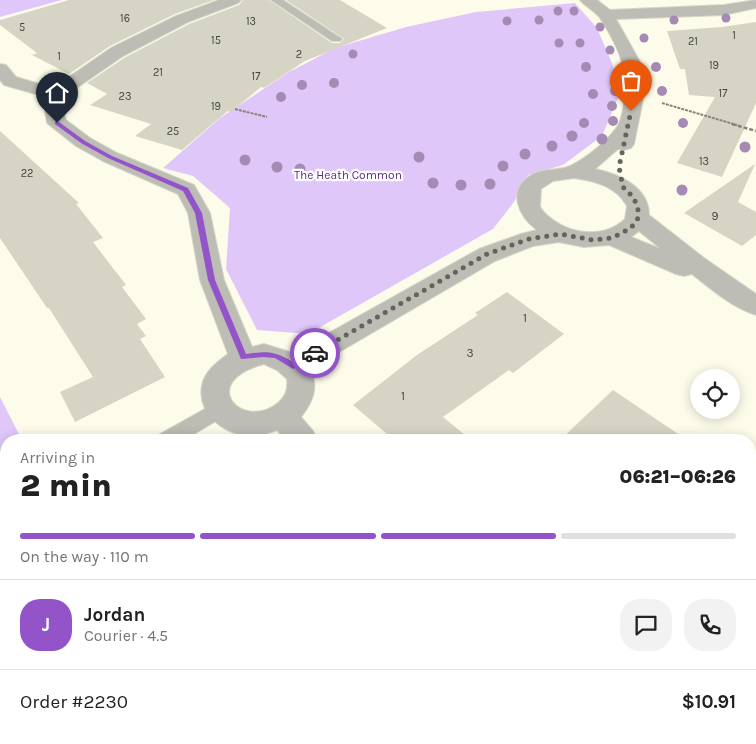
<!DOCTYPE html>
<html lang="en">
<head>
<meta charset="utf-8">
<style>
  :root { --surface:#fff; --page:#f2f2f2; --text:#222; --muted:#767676; --line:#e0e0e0; --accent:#9354ca }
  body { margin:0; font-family:Karla,sans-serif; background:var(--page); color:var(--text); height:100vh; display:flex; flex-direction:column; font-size:19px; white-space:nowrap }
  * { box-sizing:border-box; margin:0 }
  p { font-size:16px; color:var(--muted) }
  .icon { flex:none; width:28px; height:28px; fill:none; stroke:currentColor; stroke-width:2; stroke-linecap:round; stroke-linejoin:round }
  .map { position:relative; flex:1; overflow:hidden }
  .side { position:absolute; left:0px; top:434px; width:756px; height:311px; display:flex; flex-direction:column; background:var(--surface); border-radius:20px 20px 0 0; box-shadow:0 2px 12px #0003 }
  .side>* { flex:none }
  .controls { position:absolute; left:690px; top:369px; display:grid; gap:10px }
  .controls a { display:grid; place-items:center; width:50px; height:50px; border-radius:50%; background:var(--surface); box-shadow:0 2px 12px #0003; font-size:25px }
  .pin { position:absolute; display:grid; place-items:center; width:42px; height:42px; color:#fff; margin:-51px -21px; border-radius:50% 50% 50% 0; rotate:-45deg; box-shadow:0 0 5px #0007 }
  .pin .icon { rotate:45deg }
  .courier { position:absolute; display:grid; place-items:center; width:50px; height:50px; margin:-25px; border:4px solid #9354ca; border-radius:50%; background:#fff; color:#222; box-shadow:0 1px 6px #0007 }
  .head em { font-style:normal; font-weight:800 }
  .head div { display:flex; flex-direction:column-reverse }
  .head { display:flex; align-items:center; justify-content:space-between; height:85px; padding:0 20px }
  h1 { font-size:32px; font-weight:800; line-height:38px }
  .bar { display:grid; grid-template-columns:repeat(4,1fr); gap:8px 5px; align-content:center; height:60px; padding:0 20px }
  .bar i { height:6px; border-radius:4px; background:var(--line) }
  .bar .on { background:var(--accent) }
  .bar p { grid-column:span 4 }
  .line { display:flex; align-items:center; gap:12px; padding:0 20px; border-top:1px solid var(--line) }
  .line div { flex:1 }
  .round { display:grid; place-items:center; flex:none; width:52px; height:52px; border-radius:20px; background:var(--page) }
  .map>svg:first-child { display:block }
</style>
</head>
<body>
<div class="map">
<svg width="756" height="744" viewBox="0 0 756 744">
  <rect width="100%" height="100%" fill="#fdfceb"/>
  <g fill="#dfc8f9">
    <polygon points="0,0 62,0 0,17"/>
    <polygon points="575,3 597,28 612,63 620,93 602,136 563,165 528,175 514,202 493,229 308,334 257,330 226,269 230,208 193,176 163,168 220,118 289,72 335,48 406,27 476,12"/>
    <polygon points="0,397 22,440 6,440 6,739 171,739 174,744 0,744"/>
  </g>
  <g fill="#d6d5c5">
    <polygon points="69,0 214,0 175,14 110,46 69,74 32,55 37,53 0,25 0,20"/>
    <polygon points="243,0 269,0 332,43 340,43 344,39 286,0 340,0 387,28 305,61 264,88 261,87 231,112 228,111 217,120 182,150 135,136 151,124 90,105 107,94 87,83 124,58 189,24 239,5"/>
    <polygon points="756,22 756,103 722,177 677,163 715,97 689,95 685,69 680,69 667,31 722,27"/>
    <polygon points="0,131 79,203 76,204 103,238 93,242 126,285 122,287 146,319 137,324 146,336 140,339 165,377 75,422 60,392 93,377 49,308 47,308 0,238"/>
    <polygon points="755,164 738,202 756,212 756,235 742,246 684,213"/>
    <polygon points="507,292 564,334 513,373 509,370 443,417 471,440 394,440 353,405 417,355 478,315 475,313"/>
    <polygon points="613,390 687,440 560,440"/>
  </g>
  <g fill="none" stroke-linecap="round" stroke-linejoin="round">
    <g stroke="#d7d7c7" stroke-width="2">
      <g id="service">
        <polygon points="271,0 283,0 342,39 340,41 332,41"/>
        <polygon points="219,401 226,403 229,409 226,415 184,440 157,440 160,434"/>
        <polygon points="6,523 6,546 0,549 0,526"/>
      </g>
    </g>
    <g stroke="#d7d7c7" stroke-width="2">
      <g id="minor">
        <path d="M 219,0 L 241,0 L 238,3 L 188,22 L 123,56 L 65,96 L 63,111 L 66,120 L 90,138 L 117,153 L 194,185 L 210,213 L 224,280 L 252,347 L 264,344 L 293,353 L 479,249 L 521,234 L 537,230 C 518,216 506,189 533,174 C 545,168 559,171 570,166 C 587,158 607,141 617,127 C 626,114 626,78 622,63 C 620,52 607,28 600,18 C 595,11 586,7 580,0 L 597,0 L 610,10 L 724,5 L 756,0 L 756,8 L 724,15 L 616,19 L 640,62 L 644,94 L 634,144 L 631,148 L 624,150 L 618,149 L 595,169 C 619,174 649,187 649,215 L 704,258 L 756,294 L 756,315 C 733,308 711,289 692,274 L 684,276 L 676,274 L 609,245 L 584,247 L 559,242 L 533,246 L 495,261 L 310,369 C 319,387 313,402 301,417 L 313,431 L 317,440 L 285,440 L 277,430 C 269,433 259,437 250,436 C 225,435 197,414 202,386 C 204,372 217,362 228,354 L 200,280 L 188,213 L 178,194 L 103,161 L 76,146 L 47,123 L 45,111 L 46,97 L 4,85 L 0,80 L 0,64 L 6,65 L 16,77 L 53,88 L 111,48 L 176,16 ZM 574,178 C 595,181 616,186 627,206 L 625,219 C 605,238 574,235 553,220 C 548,216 542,212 540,206 L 541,189 L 553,181 ZM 639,231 L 661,249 L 631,237 ZM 264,364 L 277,370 L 287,379 C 288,389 286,396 278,403 C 242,432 196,382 264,364 Z"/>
        <polygon points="756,680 756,724 750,726 750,682"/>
        <polygon points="522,739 564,739 566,744 524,744"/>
        <polygon points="701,739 743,739 741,744 699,744"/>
      </g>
    </g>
    <g stroke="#858579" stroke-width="2" stroke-dasharray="3 1" stroke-linecap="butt">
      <polyline points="662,103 737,125"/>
      <polyline points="235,109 267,117"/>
    </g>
    <polyline stroke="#858579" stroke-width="2.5" stroke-dasharray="4 2" stroke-linecap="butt" points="732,124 756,131"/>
    <use href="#service" fill="#bdbcb5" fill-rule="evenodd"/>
    <use href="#minor" fill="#bdbcb5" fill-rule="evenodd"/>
  </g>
  <g fill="#a58ab3">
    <circle cx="558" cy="11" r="4.5"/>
    <circle cx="574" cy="11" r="4.5"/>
    <circle cx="726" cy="18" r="4.5"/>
    <circle cx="539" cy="20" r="4.5"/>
    <circle cx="674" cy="20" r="4.5"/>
    <circle cx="507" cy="21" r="4.5"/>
    <circle cx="600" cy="27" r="4.5"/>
    <circle cx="644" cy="38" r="4.5"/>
    <circle cx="559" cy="43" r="4.5"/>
    <circle cx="580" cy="43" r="4.5"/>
    <circle cx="610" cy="50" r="4.5"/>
    <circle cx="353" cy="54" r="4.5"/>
    <circle cx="586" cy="67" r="5"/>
    <circle cx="656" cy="67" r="5"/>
    <circle cx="622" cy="76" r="5"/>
    <circle cx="334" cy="83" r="5"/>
    <circle cx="302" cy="85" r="5"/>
    <circle cx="615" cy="91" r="5"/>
    <circle cx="662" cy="91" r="5"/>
    <circle cx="593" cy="94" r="5"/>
    <circle cx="281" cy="97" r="5"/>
    <circle cx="612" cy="106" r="5"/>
    <circle cx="613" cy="121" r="5"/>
    <circle cx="584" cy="123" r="5"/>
    <circle cx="683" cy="123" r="5"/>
    <circle cx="572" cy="136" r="5.5"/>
    <circle cx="602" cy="139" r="5.5"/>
    <circle cx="552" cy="146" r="5.5"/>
    <circle cx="745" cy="147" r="5.5"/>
    <circle cx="525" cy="154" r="5.5"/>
    <circle cx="419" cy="157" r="5.5"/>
    <circle cx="245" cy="160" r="5.5"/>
    <circle cx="503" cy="166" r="5.5"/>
    <circle cx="277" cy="167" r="5.5"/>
    <circle cx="300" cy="169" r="5.5"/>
    <circle cx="433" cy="183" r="5.5"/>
    <circle cx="490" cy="184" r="5.5"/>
    <circle cx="461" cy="185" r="5.5"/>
    <circle cx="682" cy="190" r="5.5"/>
  </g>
  <path fill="#9354ca" d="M 55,122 L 59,122 L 85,141 L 112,156 L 188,188 L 202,213 L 215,280 L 246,354 C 267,351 275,351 293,362 L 315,350 L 318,351 L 318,356 L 293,369 L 275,358 L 264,357 L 241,359 L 208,280 L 195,213 L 183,191 L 108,158 L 81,143 L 55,124 Z"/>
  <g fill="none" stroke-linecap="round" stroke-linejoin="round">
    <polyline stroke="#64645a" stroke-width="5" stroke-dasharray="0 9" points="315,353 487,254 529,239 560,234 593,240 612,238 631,228 638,218 638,210 634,198 623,187 619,167 631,111"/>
  </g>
  <g text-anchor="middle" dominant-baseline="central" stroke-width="4.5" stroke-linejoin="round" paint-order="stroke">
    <g font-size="11" fill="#43433a">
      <text x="125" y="18">16</text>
      <text x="251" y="21">13</text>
      <text x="22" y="27">5</text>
      <text x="734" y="35">1</text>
      <text x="216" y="40">15</text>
      <text x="693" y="41">21</text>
      <text x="299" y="54">2</text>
      <text x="59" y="56">1</text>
      <text x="714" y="65">19</text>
      <text x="158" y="72">21</text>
      <text x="256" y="76">17</text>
      <text x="723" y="93">17</text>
      <text x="125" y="96">23</text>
      <text x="216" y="106">19</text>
      <text x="173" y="131">25</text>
      <text x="704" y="161">13</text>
      <text x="27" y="173">22</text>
    </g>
    <g font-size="12" fill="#5d2c85" stroke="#fff">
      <text x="348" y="175">The Heath Common</text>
    </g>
    <g font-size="12" fill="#43433a">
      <text x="715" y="216">9</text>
      <text x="525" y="318">1</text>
      <text x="470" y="353">3</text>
      <text x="403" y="396">1</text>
    </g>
  </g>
</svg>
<div class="controls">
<a><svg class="icon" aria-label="locate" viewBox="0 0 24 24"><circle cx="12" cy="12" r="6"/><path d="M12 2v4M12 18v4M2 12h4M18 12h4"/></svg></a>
</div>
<div class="pin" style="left:631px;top:111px;background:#ea580c"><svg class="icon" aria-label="bag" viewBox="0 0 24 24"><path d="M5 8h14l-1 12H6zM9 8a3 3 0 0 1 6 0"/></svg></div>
<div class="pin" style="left:57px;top:123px;background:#1f2937"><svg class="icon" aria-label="home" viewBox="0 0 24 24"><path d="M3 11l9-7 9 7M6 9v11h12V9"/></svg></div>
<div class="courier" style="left:315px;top:353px"><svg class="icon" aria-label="car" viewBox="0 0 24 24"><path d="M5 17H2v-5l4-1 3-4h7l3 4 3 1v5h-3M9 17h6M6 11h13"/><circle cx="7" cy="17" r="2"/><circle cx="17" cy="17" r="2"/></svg></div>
<section class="side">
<div class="head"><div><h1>2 min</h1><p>Arriving in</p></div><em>06:21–06:26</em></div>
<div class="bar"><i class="on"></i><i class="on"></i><i class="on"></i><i></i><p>On the way · 110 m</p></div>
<div class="line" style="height:90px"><b class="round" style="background:var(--accent);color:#fff">J</b><div><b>Jordan</b><p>Courier · 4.5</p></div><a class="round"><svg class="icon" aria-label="chat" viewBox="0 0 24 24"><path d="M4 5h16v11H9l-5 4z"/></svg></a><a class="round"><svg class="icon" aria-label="phone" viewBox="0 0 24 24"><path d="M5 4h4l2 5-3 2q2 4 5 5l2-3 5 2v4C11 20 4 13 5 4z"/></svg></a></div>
<div class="line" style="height:65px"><div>Order #2230</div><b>$10.91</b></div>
</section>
</div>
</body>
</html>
